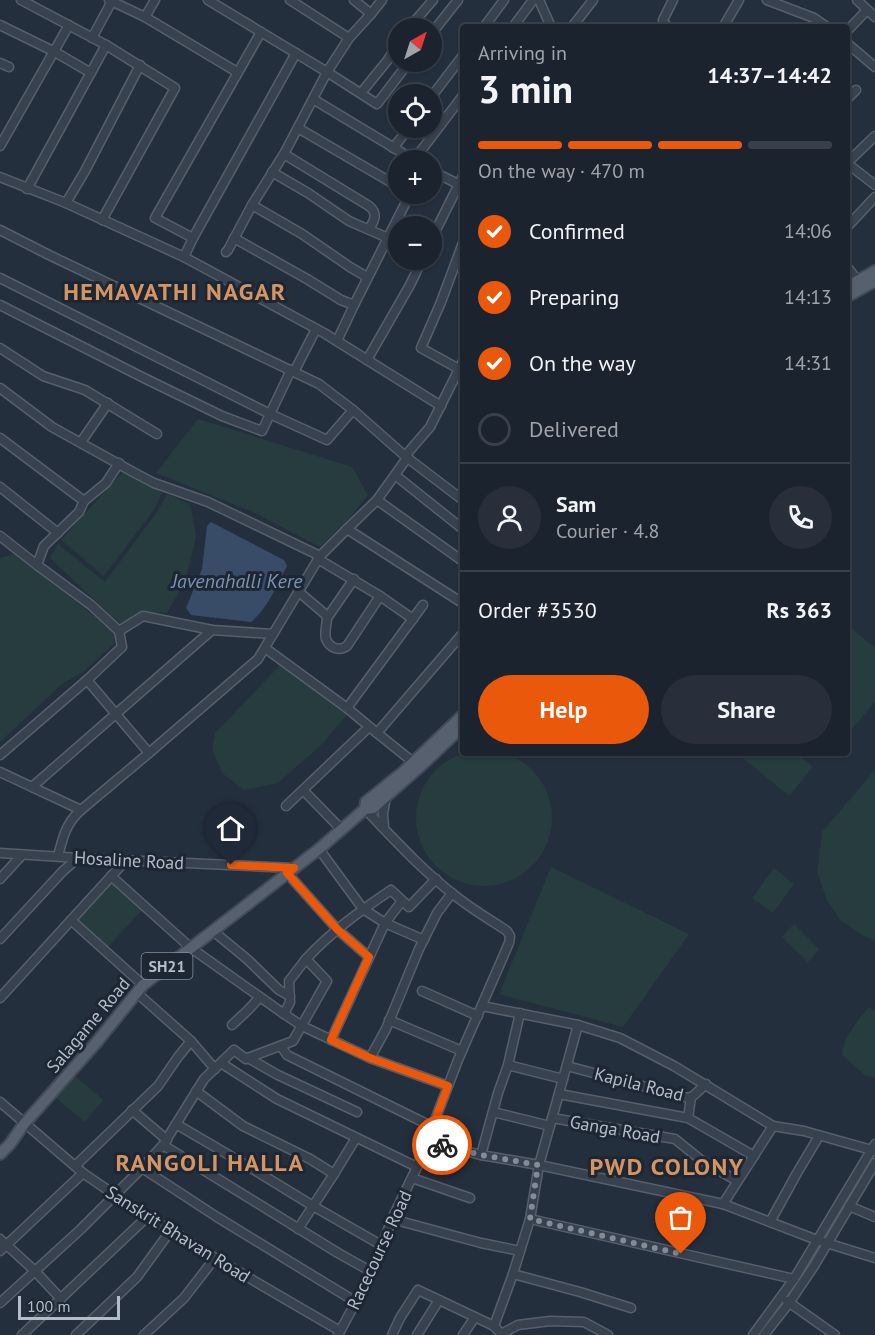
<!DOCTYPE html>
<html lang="en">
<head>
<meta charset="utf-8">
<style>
  :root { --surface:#1b232e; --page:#282f3a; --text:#f1f3f6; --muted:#a0a4aa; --line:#39404a; --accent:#ea580c }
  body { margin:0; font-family:"PT Sans",sans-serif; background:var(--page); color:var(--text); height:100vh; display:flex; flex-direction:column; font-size:22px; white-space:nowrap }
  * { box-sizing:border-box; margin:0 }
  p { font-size:20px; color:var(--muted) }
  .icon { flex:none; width:33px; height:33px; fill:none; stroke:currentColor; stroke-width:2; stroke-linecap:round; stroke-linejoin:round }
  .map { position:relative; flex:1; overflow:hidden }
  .drawer { position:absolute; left:460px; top:24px; width:390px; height:732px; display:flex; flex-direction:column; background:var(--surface); border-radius:6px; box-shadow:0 2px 4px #0004,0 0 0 2px var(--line) }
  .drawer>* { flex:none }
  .needle { width:39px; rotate:39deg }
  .tools { position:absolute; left:388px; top:18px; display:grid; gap:12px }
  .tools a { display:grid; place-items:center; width:54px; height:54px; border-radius:50%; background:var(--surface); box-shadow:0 2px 4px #0004,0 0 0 2px var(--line); font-size:30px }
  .scale { position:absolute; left:18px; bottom:15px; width:102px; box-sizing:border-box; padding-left:6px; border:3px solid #b4bcc9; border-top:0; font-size:16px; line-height:21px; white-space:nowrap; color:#b4bcc9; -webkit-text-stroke:4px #1d2633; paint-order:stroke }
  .pin { position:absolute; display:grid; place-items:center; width:51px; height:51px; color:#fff; margin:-62px -26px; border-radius:50% 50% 50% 0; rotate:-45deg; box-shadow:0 0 6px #0007 }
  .pin .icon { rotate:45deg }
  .courier { position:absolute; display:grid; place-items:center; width:60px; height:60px; margin:-30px; border:4px solid #ea580c; border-radius:50%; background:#fff; color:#222; box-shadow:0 2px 8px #0007 }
  .overview em { font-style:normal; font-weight:800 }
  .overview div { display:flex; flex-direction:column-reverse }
  .overview { display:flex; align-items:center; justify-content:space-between; height:102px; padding:0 18px }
  h1 { font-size:39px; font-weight:800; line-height:45px }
  .bar { display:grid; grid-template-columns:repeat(4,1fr); gap:9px 6px; align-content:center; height:72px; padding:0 18px }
  .bar i { height:8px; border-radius:4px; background:var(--line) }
  .bar .active { background:var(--accent) }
  .bar p { grid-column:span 4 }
  .line { display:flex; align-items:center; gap:15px; padding:0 18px; border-top:2px solid var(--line) }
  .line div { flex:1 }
  .round { display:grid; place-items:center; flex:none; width:63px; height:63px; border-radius:32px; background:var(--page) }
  ol { padding:0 18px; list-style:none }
  li { display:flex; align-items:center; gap:18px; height:66px }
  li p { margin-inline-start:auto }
  li .icon { padding:6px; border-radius:50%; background:var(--accent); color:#fff; stroke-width:4 }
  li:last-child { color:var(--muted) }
  li i { width:33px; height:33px; border:3px solid var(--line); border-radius:50% }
  .button { display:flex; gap:12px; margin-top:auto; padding:12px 18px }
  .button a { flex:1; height:69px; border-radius:36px; background:var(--accent); color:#fff; font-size:24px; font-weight:800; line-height:69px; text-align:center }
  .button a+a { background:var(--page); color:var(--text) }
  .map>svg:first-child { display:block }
</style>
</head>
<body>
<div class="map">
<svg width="875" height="1335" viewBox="0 0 875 1335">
  <rect width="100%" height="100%" fill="#242f3e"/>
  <g fill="#263c3f">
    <polygon points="198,419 352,467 368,495 347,521 320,547 253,512 156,473"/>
    <polygon points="123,472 162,493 155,508 104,576 61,540"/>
    <polygon points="167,494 190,504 196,536 186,580 167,613 143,612 120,624 50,558 58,544 105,582 157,512"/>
    <polygon points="14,554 59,588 114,632 115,643 83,672 62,684 0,742 0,558"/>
    <polygon points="848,625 875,648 875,701 848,734"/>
    <polygon points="281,664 348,714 320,746 278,783 244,790 223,774 212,750 215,733"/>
    <circle cx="484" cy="818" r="68"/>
    <polygon points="748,753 796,753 813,767 789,796 743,758"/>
    <polygon points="875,770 875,941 864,936 841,921 827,900 817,872 822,832"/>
    <polygon points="551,867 689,934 623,1027 499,994"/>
    <polygon points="774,868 794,884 773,913 752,898"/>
    <polygon points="111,882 142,910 108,947 77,920"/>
    <polygon points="794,924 819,949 808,962 782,937"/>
    <path d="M 869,1007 L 875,1011 L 875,1077 L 866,1076 L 842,1055 C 843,1036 858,1021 869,1007 Z"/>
    <polygon points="75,1076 103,1100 85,1122 56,1098"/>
  </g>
  <path fill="#394c67" d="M 211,522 L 284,560 L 287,566 C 277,585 268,608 251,622 L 191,615 L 186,608 L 202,569 L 207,526 Z"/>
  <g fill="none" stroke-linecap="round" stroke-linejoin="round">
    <g stroke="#565f6c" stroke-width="11">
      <g id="minor">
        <polyline points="21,0 106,45 175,88 102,220"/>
        <polyline points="109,0 145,17 237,72"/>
        <polyline points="208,0 327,72 377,104 409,62"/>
        <polyline points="290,0 349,38"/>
        <polyline points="354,0 371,14"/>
        <polyline points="539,0 551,27"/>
        <polyline points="767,0 814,18 827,27"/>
        <polyline points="857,0 875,17"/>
        <polyline points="145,17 155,0"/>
        <polyline points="0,25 55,52 91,73"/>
        <polyline points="484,27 504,0"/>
        <polyline points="513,27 533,0"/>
        <polyline points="572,27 593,0"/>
        <polyline points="668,27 664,23 663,20 673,0"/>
        <polyline points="728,27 725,24 739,0"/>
        <polyline points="409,28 433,0"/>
        <polyline points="848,30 867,10"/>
        <polyline points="432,33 458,0"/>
        <polyline points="92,38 112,1"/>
        <polyline points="848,44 875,67"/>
        <polyline points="0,63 9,67"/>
        <polyline points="361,93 387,61 399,43"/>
        <polyline points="432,96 464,54"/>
        <polyline points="848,98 856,90"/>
        <polyline points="313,99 414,160 464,94"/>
        <polyline points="298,128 399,187"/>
        <polyline points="0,146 69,25"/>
        <polyline points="393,148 409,128"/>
        <path d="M 284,154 L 369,206 C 378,213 375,220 369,229"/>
        <polyline points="848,162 875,136"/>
        <polyline points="848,164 875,185"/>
        <polyline points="432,171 458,184"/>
        <polyline points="272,172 308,193 349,221 388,238"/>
        <polyline points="0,177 66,203 184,257 324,333 441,406"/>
        <polyline points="27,189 106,45"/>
        <polyline points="66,203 85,171 140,65"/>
        <polyline points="252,205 302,234 350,267 367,277"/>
        <polyline points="848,226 875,197"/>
        <polyline points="0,230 49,255 319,384 353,410 405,456 464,501"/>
        <polyline points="193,238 155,218 261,32"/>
        <polyline points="234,238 307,279 341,300 354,305"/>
        <polyline points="432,238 464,174"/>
        <polyline points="226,252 228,250 252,205 284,154 327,72 349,38 371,14 382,0"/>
        <polyline points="184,257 193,238 296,53"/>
        <polyline points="848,268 858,281"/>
        <polyline points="0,278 270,414 327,440 353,410"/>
        <polyline points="0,305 144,378 222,416 262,431 291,370"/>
        <polyline points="337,341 354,305 410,194"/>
        <polyline points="0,348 43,376 85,390 157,434"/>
        <polyline points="367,360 410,285 422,260"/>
        <polyline points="459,369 421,348 441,302 464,240"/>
        <polyline points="294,372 316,329"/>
        <polyline points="0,388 52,427 133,472 154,483 208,502 320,556 347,529 464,604"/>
        <polyline points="0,438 84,501 79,512 44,546 37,565 91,605 119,631 122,647 87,680 0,755"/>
        <polyline points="81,442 108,403"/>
        <polyline points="405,456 430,427 464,359"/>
        <polyline points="407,458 377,500 464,562"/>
        <polyline points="395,475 464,530"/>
        <polyline points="0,487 58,533"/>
        <polyline points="84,501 106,483 119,463"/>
        <polyline points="347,529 377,500"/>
        <polyline points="0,536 37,565"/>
        <polyline points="318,559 380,596 413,619"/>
        <path d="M 299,592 L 326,615 L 327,618 C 327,624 324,633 326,639 C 330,649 340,651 347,646 L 380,596"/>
        <polyline points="327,618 354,579"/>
        <polyline points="119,631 143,616 212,630"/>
        <polyline points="265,648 347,708 377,733"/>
        <polyline points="87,680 149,753 258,659 320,556"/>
        <polyline points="347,708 423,605"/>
        <polyline points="418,766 377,733 464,632"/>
        <path d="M 0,772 L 81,810 C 66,823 63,837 58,856"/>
        <polyline points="32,787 212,630 273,634"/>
        <polyline points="304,791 342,830"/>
        <polyline points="286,806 369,727"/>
        <polyline points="81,810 149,753"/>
        <polyline points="384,828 383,813 386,797"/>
        <polyline points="319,849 363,909 385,923 424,940"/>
        <polyline points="0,853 78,858 294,868"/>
        <polyline points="287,873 338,930 369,957"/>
        <polyline points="111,876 191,948 284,1014 302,1026 370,1058 386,1029 419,949 437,913 452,893"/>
        <polyline points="0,879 22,855"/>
        <polyline points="71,920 143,985"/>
        <polyline points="213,931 247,959 279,990 290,996"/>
        <polyline points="0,939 63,871 78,858"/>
        <polyline points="422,991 478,1016"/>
        <polyline points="137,993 191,1041"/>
        <polyline points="0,998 126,860"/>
        <polyline points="482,1006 578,1025 620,1038 674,1066 773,1126 804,1131 875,1151"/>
        <polyline points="284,1014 290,1002 289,981 306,959"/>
        <polyline points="389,1020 462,1051"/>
        <polyline points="232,1025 248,1010 260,997"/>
        <polyline points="331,1040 385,923 402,901"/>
        <polyline points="281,1046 287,1055 433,1127"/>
        <polyline points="248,1058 278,1075 357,1112"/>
        <polyline points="370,1058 448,1086"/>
        <polyline points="221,1063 277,1099 417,1167"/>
        <polyline points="508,1065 563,1079"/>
        <polyline points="567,1066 688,1098 693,1096 706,1084"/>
        <polyline points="196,1091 243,1126 310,1159 334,1174 356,1138"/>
        <polyline points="559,1094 688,1118 754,1156"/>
        <polyline points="0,1102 83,1173 147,1217 171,1230 215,1258 340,1331"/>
        <polyline points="132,1110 167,1140"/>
        <polyline points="493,1112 550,1126"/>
        <polyline points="552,1118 675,1139 701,1160 737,1181"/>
        <polyline points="688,1118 691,1097"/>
        <polyline points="176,1124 256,1171 313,1206 298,1229"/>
        <polyline points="427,1141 481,1155 539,1165 723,1204 817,1240 875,1258"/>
        <polyline points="163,1145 338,1253 372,1272"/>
        <polyline points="481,1155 498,1093 508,1065 520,1013"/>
        <polyline points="75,1166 158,1086 178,1057 191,1041 215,1069"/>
        <polyline points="142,1168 217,1217 356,1302"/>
        <polyline points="334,1174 313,1206 381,1245"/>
        <polyline points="412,1178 470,1198"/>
        <polyline points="723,1204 773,1126"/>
        <polyline points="849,1206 875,1217"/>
        <polyline points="392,1219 481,1243 520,1251"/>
        <polyline points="530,1219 794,1279"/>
        <polyline points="770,1222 797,1173 819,1136"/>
        <polyline points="0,1239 34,1270 61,1299"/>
        <polyline points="0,1251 83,1173"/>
        <polyline points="513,1274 580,1292 631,1308"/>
        <polyline points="787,1301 835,1335"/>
        <path d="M 0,1303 L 81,1229 L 142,1168 L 163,1145 L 204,1079 L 234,1050 L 246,1059 L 248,1058 L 293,1041 L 327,981 L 306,959 C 332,931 360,911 391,890 L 409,907 L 436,879"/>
        <polyline points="494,1326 513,1274 530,1219 539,1165 578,1025"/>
        <polyline points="501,1334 518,1325 550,1321 584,1322 608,1335"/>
        <polyline points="22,1335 147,1217"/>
        <polyline points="76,1335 137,1277 171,1230"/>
        <polyline points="144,1335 184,1298 215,1258"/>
        <path d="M 338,1335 L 372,1272 L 392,1219 L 417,1167 L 458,1060 L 509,943 L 510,936 L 507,931 C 489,919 470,908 453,894 C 421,869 393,838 365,809"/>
        <polyline points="392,1335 400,1318 418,1290 494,1326 502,1335"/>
        <polyline points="417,1335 439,1300"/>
        <polyline points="463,1335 475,1317"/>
        <polyline points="753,1335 794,1279 875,1144"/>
        <polyline points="764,1335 789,1303 814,1266 875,1163"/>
      </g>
    </g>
    <g stroke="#414a57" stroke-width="14">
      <g id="major">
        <polyline points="848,286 875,271"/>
        <polyline points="848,296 875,281"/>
        <polyline points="365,809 366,802 402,773 464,714"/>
        <polyline points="0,1154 10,1144 24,1124 96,1043 143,985 319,849 365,809 373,808 424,763 464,725"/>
      </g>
    </g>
    <use href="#minor" stroke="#38414e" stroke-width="8"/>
    <use href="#major" stroke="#56606e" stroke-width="10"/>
  </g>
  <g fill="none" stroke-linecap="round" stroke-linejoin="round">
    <polyline stroke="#828b98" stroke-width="6" stroke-dasharray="0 10.8" points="442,1145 481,1155 538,1165 530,1219 681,1254"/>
    <polyline stroke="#ea580c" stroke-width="8" points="231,865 294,868 287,873 338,930 369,957 331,1040 370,1058 448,1086 427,1141 442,1145"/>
  </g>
  <g text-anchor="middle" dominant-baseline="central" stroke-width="6" stroke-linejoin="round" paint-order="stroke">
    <rect fill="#1d2633" stroke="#878f9c" stroke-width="1.5" x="141.5" y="953" width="51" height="26" rx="4.5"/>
    <g font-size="16" font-weight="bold" fill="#b4bcc9">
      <text x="167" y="966">SH21</text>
    </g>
    <g font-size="18" fill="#b4bcc9" stroke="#1d2633">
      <text transform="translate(129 860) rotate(3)">Hosaline Road</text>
      <text transform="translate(88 1025) rotate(-50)">Salagame Road</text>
      <text transform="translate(639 1084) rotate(14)">Kapila Road</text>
      <text transform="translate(615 1129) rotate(10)">Ganga Road</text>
      <text transform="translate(178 1234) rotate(32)">Sanskrit Bhavan Road</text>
      <text transform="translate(379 1250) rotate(-65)">Racecourse Road</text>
    </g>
    <g font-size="20" font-style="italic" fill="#7c92b1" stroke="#1d2633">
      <text x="237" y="581">Javenahalli Kere</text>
    </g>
    <g font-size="24" font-weight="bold" letter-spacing="1.5" fill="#d59563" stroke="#1d2633">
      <text x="175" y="291">HEMAVATHI NAGAR</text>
      <text x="210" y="1162">RANGOLI HALLA</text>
      <text x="667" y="1166">PWD COLONY</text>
    </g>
  </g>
</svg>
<div class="tools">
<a><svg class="needle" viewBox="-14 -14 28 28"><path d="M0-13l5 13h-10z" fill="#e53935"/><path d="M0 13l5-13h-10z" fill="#a0a4aa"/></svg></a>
<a><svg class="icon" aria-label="locate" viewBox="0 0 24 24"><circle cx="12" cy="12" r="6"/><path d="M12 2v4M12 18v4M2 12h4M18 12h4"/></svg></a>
<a>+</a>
<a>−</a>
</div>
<div class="scale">100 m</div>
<div class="pin" style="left:681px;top:1254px;background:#ea580c"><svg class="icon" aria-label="bag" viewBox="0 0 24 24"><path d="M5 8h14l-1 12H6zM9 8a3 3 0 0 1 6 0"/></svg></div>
<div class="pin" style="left:231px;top:865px;background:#1f2937"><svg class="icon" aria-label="home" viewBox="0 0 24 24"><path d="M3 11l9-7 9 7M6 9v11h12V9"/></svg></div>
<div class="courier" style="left:442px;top:1145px"><svg class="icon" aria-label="bike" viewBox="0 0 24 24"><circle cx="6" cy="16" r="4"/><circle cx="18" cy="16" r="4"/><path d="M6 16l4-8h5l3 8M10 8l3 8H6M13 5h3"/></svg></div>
<section class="drawer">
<div class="overview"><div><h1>3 min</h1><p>Arriving in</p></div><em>14:37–14:42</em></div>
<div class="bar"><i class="active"></i><i class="active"></i><i class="active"></i><i></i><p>On the way · 470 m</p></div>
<ol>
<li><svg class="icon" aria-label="check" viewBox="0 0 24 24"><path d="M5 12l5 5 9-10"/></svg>Confirmed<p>14:06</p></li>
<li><svg class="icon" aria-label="check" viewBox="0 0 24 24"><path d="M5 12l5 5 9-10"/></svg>Preparing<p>14:13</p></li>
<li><svg class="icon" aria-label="check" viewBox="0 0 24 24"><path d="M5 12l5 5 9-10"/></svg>On the way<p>14:31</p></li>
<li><i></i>Delivered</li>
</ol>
<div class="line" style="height:108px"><a class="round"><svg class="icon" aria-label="person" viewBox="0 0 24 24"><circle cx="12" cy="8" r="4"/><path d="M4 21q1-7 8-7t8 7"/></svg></a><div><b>Sam</b><p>Courier · 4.8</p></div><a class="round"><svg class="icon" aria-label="phone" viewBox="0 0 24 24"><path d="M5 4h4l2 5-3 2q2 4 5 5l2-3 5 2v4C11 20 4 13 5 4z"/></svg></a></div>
<div class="line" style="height:78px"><div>Order #3530</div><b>Rs 363</b></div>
<div class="button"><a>Help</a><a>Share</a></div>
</section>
</div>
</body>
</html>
